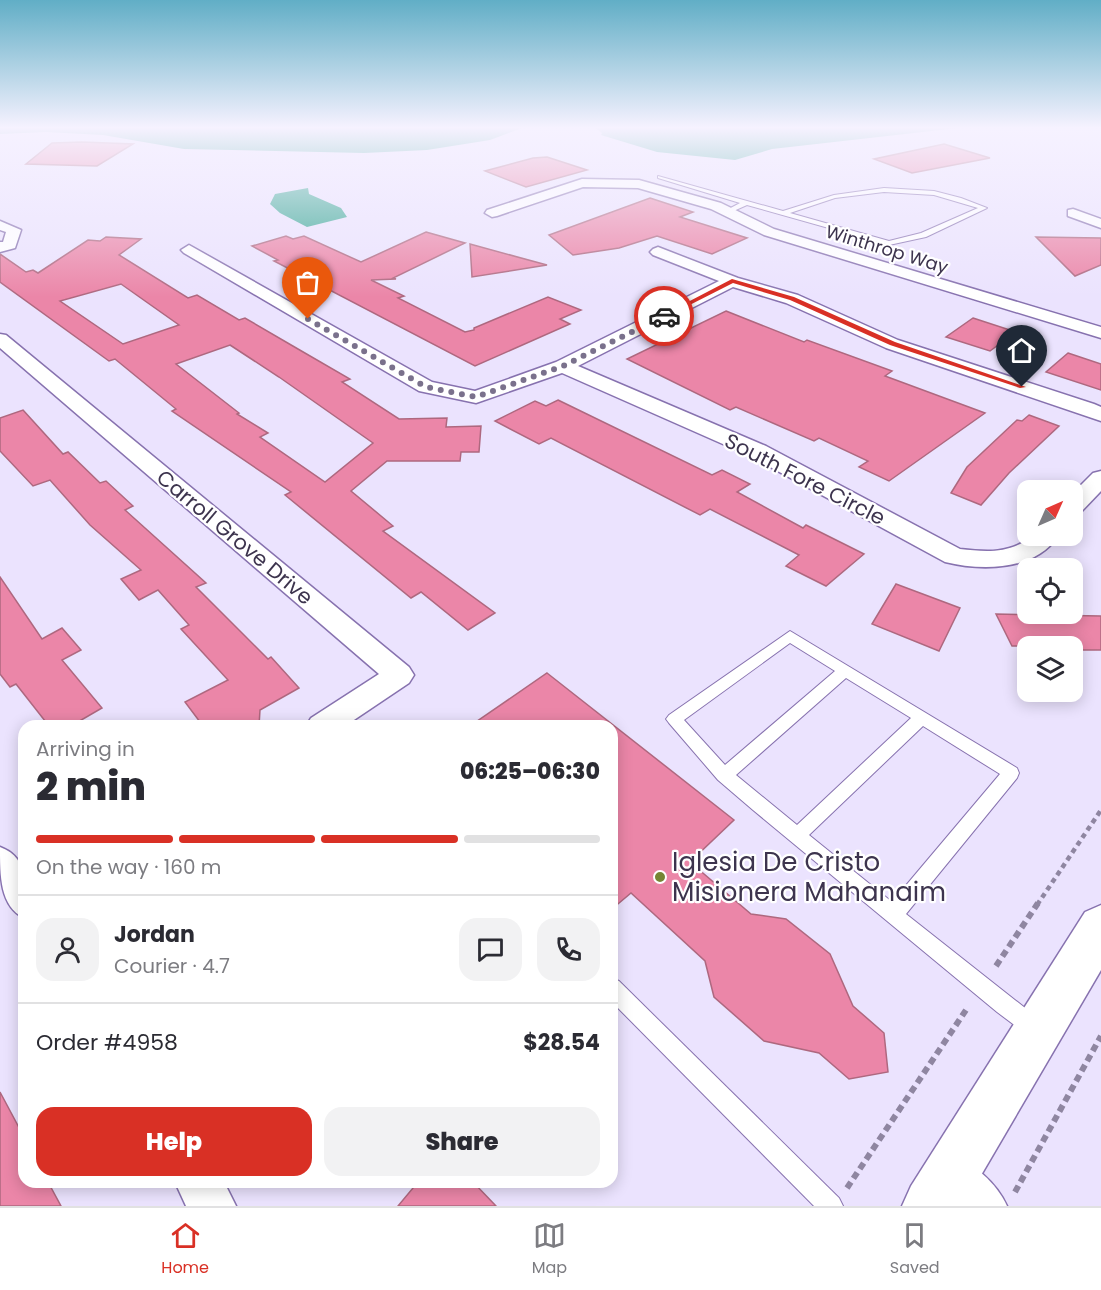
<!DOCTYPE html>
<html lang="en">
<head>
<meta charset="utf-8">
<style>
  :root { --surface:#fff; --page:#f2f2f3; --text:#2b2b33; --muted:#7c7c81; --line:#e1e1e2; --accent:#d93025 }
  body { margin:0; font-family:Poppins,sans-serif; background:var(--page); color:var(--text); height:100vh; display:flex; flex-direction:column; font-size:22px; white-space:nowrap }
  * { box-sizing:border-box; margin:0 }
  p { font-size:20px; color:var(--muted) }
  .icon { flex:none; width:33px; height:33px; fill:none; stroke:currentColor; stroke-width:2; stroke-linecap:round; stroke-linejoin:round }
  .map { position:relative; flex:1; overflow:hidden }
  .panel { position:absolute; left:18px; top:720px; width:600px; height:468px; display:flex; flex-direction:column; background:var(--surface); border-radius:18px; box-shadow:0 3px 15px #0003 }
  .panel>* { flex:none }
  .needle { width:39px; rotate:45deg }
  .tools { position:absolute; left:1017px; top:480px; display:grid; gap:12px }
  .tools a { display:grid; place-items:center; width:66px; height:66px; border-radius:12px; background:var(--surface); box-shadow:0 3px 15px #0003; font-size:30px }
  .pin { position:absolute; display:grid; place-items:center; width:51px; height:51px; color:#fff; margin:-62px -26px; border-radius:50% 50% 50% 0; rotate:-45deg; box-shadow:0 0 6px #0007 }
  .pin .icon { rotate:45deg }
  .courier { position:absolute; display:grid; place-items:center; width:60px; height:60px; margin:-30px; border:4px solid #d93025; border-radius:50%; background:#fff; color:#222; box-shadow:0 2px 8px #0007 }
  .summary em { font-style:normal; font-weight:800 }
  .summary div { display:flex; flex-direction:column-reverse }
  .summary { display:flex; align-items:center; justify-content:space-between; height:102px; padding:0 18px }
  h1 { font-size:39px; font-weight:800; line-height:45px }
  .bar { display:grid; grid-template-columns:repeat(4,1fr); gap:9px 6px; align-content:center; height:72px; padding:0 18px }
  .bar i { height:8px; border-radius:4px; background:var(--line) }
  .bar .selected { background:var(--accent) }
  .bar p { grid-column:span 4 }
  .line { display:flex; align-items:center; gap:15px; padding:0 18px; border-top:2px solid var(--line) }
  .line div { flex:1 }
  .round { display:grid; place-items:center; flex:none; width:63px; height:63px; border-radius:18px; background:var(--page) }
  .button { display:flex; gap:12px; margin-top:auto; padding:12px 18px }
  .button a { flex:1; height:69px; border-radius:18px; background:var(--accent); color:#fff; font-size:24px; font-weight:800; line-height:69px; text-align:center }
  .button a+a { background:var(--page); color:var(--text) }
  .dock { display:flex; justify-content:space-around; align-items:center; height:84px; border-top:2px solid var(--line); background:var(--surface); font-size:16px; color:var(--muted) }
  .dock a { display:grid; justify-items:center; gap:3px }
  .dock .selected { color:var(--accent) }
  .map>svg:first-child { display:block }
</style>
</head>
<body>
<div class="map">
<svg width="1101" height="1206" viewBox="0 0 1101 1206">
  <rect width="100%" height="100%" fill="#ebe3fe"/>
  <g fill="#37a693">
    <polygon points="0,128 522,128 490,140 427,150 364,153 184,149 103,135 46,132 0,134"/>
    <polygon points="596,128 958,128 772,149 735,160 657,152 601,135 602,133"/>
    <polygon points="308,188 309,194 341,208 347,217 307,227 280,213 270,204 275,194"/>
  </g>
  <g fill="#eb86a8" stroke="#ae687f" stroke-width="1.5" fill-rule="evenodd">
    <polygon points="52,143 82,142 133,144 97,166 26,164"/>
    <polygon points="944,144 990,158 912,173 874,159"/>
    <polygon points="547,157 587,170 526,187 485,171 533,158"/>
    <polygon points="650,198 693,212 680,217 747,238 712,254 657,236 619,248 573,255 549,235"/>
    <polygon points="426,232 465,243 393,278 396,279 371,280 404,296 398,298 465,332 474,330 474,328 548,297 581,310 560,319 570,324 475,366 274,261 278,260 252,246 286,236 293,239 304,236 361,262"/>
    <path d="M 106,237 L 141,239 L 119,255 L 188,298 L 197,295 L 239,320 L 245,318 L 298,349 L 350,379 L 342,382 L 399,419 L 447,418 L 446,427 L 481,426 L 479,452 L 461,452 L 460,461 L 387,461 L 351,491 L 393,526 L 383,531 L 495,613 L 468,630 L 421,592 L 411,598 L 285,495 L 291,492 L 172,411 L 176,409 L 115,359 L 109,361 L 0,282 L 0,254 L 26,272 L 33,270 L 38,273 L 88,240 L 100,241 ZM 121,284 L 179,325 L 123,344 L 60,301 ZM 230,345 L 279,377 L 373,443 L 325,482 L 260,437 L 268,433 L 237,414 L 239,413 L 176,364 Z"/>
    <polygon points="1036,237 1101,238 1101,265 1075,276"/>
    <polygon points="470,244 547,265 472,277"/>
    <polygon points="726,311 804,342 807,340 892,371 885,376 985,413 889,481 859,467 868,461 819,438 814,441 736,407 730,410 627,359"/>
    <polygon points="973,318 1016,332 990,351 946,337"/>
    <polygon points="1068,353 1101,364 1101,390 1046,372"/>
    <polygon points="558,400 712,475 722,470 750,484 737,492 803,528 806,525 864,554 826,586 786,566 799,555 710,509 700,515 551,438 539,444 495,421 535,401 546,406"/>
    <polygon points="23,410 63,454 68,452 100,483 106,481 133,506 125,510 206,583 196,587 268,659 271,657 299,688 260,710 259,726 203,726 185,702 228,680 181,629 189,625 158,590 139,600 121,579 141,570 90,525 50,480 33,486 0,451 0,418"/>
    <polygon points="1029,415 1059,426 1009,473 981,505 951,493 967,467 1017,420 1022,421"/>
    <polygon points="0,577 42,639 62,628 81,650 62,660 102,708 71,726 49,726 16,684 10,687 0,674"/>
    <polygon points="896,584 960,608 939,651 872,624"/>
    <polygon points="996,614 1101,616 1101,650 1072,650 1072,646 1012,646"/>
    <polygon points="547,673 734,820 690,862 751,914 786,919 830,954 853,1006 884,1033 888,1072 849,1079 819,1053 764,1041 714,997 705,961 631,893 612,909 612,726 470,726"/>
    <polygon points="0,1092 24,1137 24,1182 48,1182 61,1206 0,1206"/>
    <polygon points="418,1182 473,1182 496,1206 398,1206"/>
  </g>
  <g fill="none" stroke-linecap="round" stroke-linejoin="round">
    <g stroke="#8772af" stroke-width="2">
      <g id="lane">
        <path d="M 658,176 L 783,211 L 834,195 L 884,188 L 934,191 L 961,198 L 987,208 L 926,237 L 889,245 L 747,205 L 729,213 L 725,213 L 725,211 L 740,203 L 658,178 ZM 884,192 L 934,195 L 978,208 L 921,233 L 889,241 L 790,213 L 835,198 Z"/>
        <path d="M 790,631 L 1017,768 L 1019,773 L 1017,778 L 906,914 L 1039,1019 L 1042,1026 L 1039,1033 L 1032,1036 L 1025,1033 L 997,1012 L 753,810 L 718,780 L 669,723 L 666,719 L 669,715 ZM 790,643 L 835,671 L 725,765 L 684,720 ZM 846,678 L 911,718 L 797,825 L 736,775 ZM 923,726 L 1000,774 L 892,902 L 809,835 Z"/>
        <polygon points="612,978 619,981 839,1198 843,1206 814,1206 612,1002"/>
      </g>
    </g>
    <g stroke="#8772af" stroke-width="3">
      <g id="street">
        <polygon points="582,179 639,180 721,203 774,229 1101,327 1101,338 764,235 711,209 638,188 583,187 497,216 492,217 485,213 487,210"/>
        <polygon points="1073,209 1101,219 1101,228 1068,216 1068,210"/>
        <polygon points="0,221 21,230 15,248 0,252 0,242 3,242 6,232 0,230"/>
        <path d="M 189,245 L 432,382 L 475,391 L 556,362 L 719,281 L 653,255 L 650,252 L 653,249 L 658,247 L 738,278 L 798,295 L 898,340 L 1094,404 L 1101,407 L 1101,421 L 886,348 L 786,303 L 733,287 L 578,366 L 766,446 L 960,549 C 986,552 1011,554 1032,536 L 1058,536 C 1035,571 982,571 945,562 L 750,456 L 562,373 L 476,403 L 419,391 L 184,253 L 181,250 Z"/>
        <polygon points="0,334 6,335 409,667 414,675 409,683 345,726 306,726 311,718 379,674 0,348"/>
        <polygon points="1101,471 1101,491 1080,513 1072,515 1072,494 1093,473"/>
        <path d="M 0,847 C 32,859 24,890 24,918 C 0,906 0,876 0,847 Z"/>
        <path d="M 950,1154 C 974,1164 996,1182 1007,1206 L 948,1206 L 934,1193 L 927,1177 L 934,1161 Z"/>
        <polygon points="175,1182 224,1182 236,1206 186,1206"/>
      </g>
    </g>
    <g stroke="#8772af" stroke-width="3">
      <polygon id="secondary" points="1101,905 1101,970 963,1206 902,1206 911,1186 1085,912"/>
    </g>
    <polyline stroke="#8f86a1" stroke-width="4.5" stroke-dasharray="5 4" stroke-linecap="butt" points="1037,905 1101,810"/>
    <g stroke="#8f86a1" stroke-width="6" stroke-dasharray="7 4.5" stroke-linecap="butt">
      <polyline points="996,966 1038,903"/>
      <polyline points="847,1188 968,1007"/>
      <polyline points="1015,1192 1101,1036"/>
    </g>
    <use href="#lane" fill="#fff" fill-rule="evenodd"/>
    <use href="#street" fill="#fff" fill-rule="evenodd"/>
    <use href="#secondary" fill="#fff" fill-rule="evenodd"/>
  </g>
  <linearGradient id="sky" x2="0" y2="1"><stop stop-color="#61aec6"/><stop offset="0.43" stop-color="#f6f2ff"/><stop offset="1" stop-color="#f6f2ff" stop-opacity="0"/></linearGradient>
  <rect width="1101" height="297" fill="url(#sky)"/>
  <polygon fill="#d93025" points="732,279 794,297 895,342 1026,387 1020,388 890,345 790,300 733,283 666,317 661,316"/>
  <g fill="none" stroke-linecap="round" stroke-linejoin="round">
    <polyline stroke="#7a718c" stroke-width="6" stroke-dasharray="0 10.8" points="308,319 426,387 476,397 563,366 664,316"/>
  </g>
  <circle fill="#758534" stroke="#fff" stroke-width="2" cx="660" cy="877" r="6"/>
  <g text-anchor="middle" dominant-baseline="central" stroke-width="4.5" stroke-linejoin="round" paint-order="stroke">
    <g font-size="18" fill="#3d344e" stroke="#fff">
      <text transform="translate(887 249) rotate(17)">Winthrop Way</text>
    </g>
    <g font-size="21" fill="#3d344e" stroke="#fff">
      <text transform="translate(805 479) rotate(27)">South Fore Circle</text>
      <text transform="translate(235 537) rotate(40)">Carroll Grove Drive</text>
    </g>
    <g font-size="26" fill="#3d344e" stroke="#fff" text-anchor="start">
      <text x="672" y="862">Iglesia De Cristo<tspan x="672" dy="30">Misionera Mahanaim</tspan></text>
    </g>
  </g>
</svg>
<div class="tools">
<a><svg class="needle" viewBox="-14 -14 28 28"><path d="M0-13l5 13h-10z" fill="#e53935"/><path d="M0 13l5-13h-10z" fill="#7c7c81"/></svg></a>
<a><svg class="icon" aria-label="locate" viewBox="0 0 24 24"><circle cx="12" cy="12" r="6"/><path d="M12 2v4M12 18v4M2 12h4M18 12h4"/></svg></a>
<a><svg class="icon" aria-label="layers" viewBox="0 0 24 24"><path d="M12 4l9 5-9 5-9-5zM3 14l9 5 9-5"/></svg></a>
</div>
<div class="pin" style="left:308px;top:319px;background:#ea580c"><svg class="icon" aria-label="bag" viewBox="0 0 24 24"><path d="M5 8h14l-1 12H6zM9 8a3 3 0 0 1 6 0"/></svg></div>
<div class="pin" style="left:1022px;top:387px;background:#1f2937"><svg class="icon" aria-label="home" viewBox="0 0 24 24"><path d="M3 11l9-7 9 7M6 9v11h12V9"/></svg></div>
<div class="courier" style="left:664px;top:316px"><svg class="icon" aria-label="car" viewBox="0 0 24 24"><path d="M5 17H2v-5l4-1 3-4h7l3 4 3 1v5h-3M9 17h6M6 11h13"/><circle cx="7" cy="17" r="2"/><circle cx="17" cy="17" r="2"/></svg></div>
<section class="panel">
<div class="summary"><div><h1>2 min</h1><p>Arriving in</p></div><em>06:25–06:30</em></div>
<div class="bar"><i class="selected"></i><i class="selected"></i><i class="selected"></i><i></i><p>On the way · 160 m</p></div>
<div class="line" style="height:108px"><a class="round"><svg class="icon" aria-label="person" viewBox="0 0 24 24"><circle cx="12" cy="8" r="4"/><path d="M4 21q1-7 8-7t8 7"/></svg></a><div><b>Jordan</b><p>Courier · 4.7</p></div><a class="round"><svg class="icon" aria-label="chat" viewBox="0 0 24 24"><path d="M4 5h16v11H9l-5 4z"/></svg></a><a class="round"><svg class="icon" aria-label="phone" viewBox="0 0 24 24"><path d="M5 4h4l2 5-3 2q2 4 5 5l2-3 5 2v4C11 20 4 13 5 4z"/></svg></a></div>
<div class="line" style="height:78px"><div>Order #4958</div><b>$28.54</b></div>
<div class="button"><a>Help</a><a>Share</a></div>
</section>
</div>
<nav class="dock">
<a class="selected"><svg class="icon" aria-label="home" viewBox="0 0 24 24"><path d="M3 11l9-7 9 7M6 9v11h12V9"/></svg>Home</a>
<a><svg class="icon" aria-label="map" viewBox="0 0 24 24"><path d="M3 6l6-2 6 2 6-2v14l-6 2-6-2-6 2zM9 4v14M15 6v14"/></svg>Map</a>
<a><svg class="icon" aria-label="saved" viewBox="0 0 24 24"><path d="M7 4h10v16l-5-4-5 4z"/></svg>Saved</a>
</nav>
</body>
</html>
